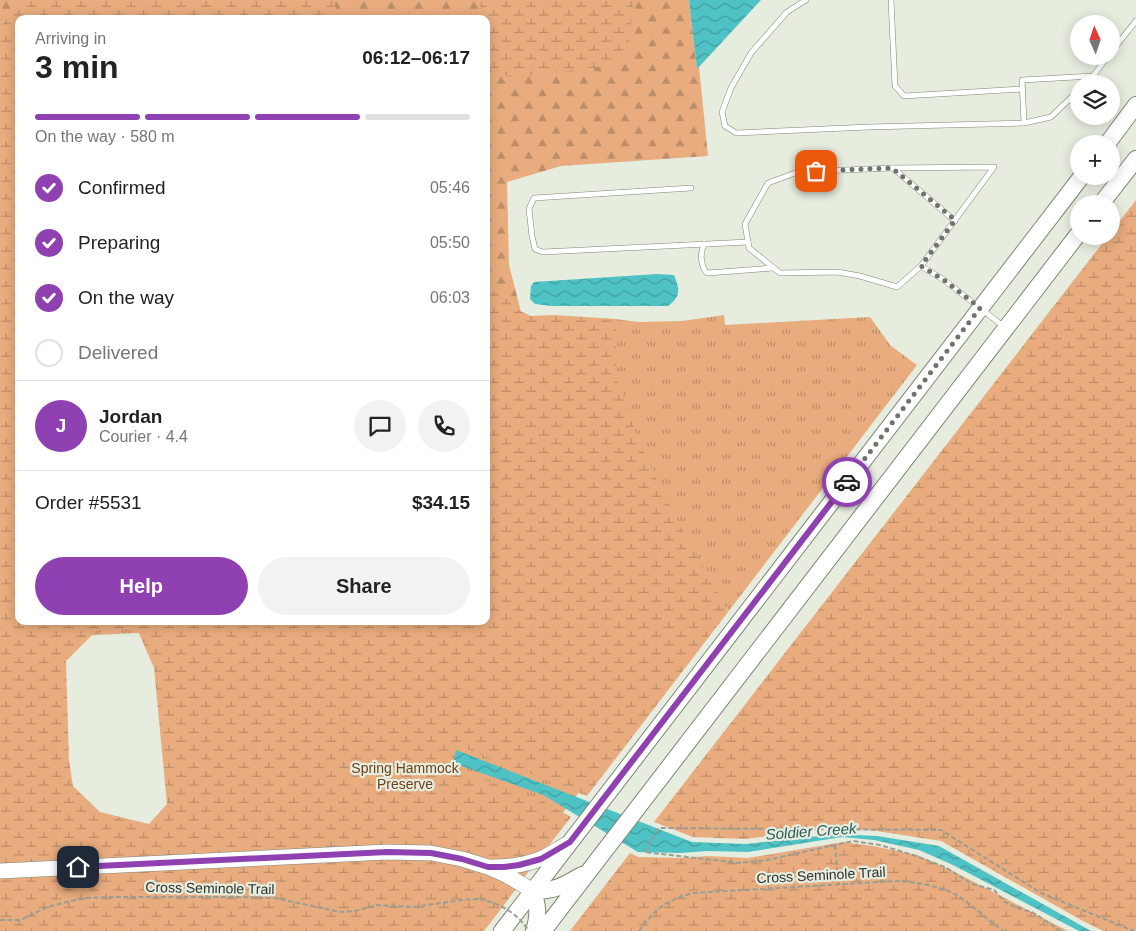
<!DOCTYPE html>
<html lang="en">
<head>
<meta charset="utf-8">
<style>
  :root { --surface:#fff; --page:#f2f2f2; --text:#222; --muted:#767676; --line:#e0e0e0; --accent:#9041b1 }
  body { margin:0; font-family:Arial,sans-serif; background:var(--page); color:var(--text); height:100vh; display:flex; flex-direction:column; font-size:19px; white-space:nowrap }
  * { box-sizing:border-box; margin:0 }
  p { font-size:16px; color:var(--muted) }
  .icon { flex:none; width:28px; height:28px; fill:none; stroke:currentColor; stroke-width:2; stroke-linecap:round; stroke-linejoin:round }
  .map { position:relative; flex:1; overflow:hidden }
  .sheet { position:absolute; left:15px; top:15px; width:475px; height:610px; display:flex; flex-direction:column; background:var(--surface); border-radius:10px; box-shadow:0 2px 12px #0003 }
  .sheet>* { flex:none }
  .needle { width:32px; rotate:357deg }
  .buttons { position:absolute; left:1070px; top:15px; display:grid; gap:10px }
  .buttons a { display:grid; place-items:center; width:50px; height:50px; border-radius:50%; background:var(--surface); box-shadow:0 2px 12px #0003; font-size:25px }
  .pin { position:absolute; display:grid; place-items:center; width:42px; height:42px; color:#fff; margin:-21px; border-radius:10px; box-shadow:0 2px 8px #0006 }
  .courier { position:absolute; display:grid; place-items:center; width:50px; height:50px; margin:-25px; border:4px solid #9041b1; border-radius:50%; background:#fff; color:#222; box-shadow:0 1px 6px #0007 }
  .headline em { font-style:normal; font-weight:700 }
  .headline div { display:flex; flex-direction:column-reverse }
  .headline { display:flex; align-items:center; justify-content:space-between; height:85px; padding:0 20px }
  h1 { font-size:32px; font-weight:700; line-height:38px }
  .bar { display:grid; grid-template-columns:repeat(4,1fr); gap:8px 5px; align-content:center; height:60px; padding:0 20px }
  .bar i { height:6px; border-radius:4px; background:var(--line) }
  .bar .on { background:var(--accent) }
  .bar p { grid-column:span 4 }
  .line { display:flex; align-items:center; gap:12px; padding:0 20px; border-top:1px solid var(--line) }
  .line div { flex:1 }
  .round { display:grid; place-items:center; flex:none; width:52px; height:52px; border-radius:26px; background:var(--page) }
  ol { padding:0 20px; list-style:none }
  li { display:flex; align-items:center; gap:15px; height:55px }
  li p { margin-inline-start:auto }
  li .icon { padding:5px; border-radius:50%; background:var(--accent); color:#fff; stroke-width:4 }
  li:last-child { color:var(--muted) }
  li i { width:28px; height:28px; border:2px solid var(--line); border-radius:50% }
  .primary-button { display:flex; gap:10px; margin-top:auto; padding:10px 20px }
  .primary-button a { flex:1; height:58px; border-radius:30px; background:var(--accent); color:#fff; font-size:20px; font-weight:700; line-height:58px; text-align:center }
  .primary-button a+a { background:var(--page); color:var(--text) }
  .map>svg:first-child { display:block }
</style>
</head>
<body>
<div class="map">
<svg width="1136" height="931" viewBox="0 0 1136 931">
  <defs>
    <pattern id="grass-tufts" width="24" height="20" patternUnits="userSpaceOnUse" patternTransform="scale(1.25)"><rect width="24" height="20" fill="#e8ac7e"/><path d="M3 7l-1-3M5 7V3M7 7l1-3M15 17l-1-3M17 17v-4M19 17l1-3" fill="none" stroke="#bc8d68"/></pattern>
    <pattern id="forest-firs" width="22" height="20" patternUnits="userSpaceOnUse" patternTransform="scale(1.25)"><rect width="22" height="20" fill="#e8ac7e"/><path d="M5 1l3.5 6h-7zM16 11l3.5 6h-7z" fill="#bc8d68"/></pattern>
    <pattern id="wetland-marsh" width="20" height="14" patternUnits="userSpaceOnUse" patternTransform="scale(1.25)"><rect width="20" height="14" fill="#e8ac7e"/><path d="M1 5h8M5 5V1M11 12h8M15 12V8" fill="none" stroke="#bc8d68"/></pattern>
    <pattern id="water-waves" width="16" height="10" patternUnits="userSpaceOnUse" patternTransform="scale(1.25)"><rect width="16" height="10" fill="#4ec2c4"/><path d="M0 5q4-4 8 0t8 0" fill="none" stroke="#419ea0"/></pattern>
  </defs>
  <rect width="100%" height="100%" fill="#e6eddf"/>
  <path fill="url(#grass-tufts)" fill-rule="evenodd" d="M 0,0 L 677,0 L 493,161 L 502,326 L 616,322 L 616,319 L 638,322 L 682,321 L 724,315 L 725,325 L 870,317 L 891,346 L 917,365 L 728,612 L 726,607 L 558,819 L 536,862 L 483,931 L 0,931 ZM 19,19 L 486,19 L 486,621 L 19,621 ZM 174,631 L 188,841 L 72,847 L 57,637 Z"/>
  <g fill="url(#forest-firs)">
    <polygon points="0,0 23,0 0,27"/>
    <polygon points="333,0 482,0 477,19 340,19"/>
    <polygon points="634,0 689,0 697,69 699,67 708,156 561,166 507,182 509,265 521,312 511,307 494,292 486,296 486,61 488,69 629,48 630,31"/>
  </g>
  <g fill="url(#wetland-marsh)" fill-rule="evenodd">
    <path d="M 23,0 L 333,0 L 340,19 L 19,19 L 19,621 L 486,621 L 486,296 L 493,292 L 508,295 L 512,307 L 531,316 L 554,315 L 616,319 L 616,376 L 639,442 L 674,515 L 728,612 L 587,796 L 457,745 L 453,746 L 448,762 L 450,768 L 541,800 L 571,817 L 547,848 L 539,853 L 518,859 L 489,861 L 463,853 L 0,865 L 0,27 ZM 101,626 L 138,631 L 154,668 L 167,804 L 149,824 L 100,812 L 73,786 L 69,761 L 66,661 Z"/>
    <polygon points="482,0 634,0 630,31 629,48 626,52 611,65 595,68 510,77 488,69 486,61 486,19 477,19"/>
    <polygon points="1136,200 1136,931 1103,931 1081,920 941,841 877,831 838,828 745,839 693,837 654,822 1108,236 1111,236 1111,232"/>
    <polygon points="843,842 873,846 917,855 951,870 1068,931 570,931 630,853 638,857 680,858 708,856 748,858"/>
    <polygon points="387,859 430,859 461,865 482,872 482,874 487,874 516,889 484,931 0,931 0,878"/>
  </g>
  <g fill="url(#water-waves)">
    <polygon points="689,0 761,0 697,69"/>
    <path d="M 657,274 L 674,275 C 680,290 681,296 668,306 L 552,306 L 535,304 L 530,299 L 531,286 L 534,282 Z"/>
    <polygon points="456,750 692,842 746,844 838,834 877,836 939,846 1091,931 1079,931 953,865 919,850 874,840 842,837 748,852 708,851 680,853 638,852 543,795 453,763"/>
  </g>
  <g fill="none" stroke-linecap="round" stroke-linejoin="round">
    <g stroke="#7f8578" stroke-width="6">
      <g id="lane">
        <polyline points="806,0 787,12 751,53 731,88 722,112 725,126 736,133 869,127 1024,123 1022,80 1093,76 1108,56"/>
        <polyline points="891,0 895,86 904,96 1023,89"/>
        <polyline points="1111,52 1136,21"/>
        <polyline points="1085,84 1093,76"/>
        <polyline points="1024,123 1051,117 1079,90"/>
        <polygon points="994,167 921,266 897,287 860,276 837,272 780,273 749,248 745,224 768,183 798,172 892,168"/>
        <polyline points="893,168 955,221"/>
        <polyline points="691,188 534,198 529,209 532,236 535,249 543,252 748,242"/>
        <path d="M 704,244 C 700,253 700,265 707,273 L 773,268"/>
        <polyline points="921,266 944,280 1003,326"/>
      </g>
    </g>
    <g stroke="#7f8578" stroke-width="16">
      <g id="secondary">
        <path d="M 492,867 C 508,867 525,865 540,859 C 550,855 559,848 569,843"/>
        <polyline points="0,871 387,852 431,853 462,859 488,867 508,876 533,891"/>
      </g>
    </g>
    <g stroke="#7f8578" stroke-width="18">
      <g id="primary">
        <polyline points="1107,144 1136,105"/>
        <polyline points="1101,204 1136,159"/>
        <path d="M 533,891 C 555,891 563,886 582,875"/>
        <path d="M 533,891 C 538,907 539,915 534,931"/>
        <polyline points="502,931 1082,176"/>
        <polyline points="543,931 1079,233"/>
      </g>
    </g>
    <g stroke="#999e94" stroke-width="2" stroke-dasharray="5 2.5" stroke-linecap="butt">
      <polyline points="835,845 839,885"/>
      <polyline points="0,920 21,920 47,907 67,902 85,898 115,897 236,897 275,898 340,912 355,911 377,905 413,907 462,900 479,899 487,901"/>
      <path d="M 639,931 C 656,908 665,901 693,893 L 897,881 C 918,882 948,887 964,900 C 978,910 989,922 1004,931"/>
      <polyline points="1061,931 1032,912 1020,909 1005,902 994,890 972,884 945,867 913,855 880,845 853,841 767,860 739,863 644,852 659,828 941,830 1041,893 1134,931"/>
    </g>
    <use href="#lane" stroke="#fff" stroke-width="5"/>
    <use href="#secondary" stroke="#fff" stroke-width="15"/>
    <use href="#primary" stroke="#fff" stroke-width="16"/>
    <path stroke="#999e94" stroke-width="2" stroke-dasharray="5 2.5" stroke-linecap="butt" d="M 487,901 C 505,906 518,915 529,931"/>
  </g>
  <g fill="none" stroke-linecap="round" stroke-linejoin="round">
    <polyline stroke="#6f736b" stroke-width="5" stroke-dasharray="0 9" points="816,171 892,168 955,220 921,266 944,280 980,308 847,482"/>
    <polyline stroke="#9041b1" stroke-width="6" points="78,867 387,852 431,853 462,859 488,867 504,867 519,865 541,859 570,842 847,482"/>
  </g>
  <g text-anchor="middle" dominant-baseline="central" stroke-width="4.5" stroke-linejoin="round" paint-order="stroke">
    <g font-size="14" fill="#6e421c" stroke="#e6eddf">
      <text x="405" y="768">Spring Hammock<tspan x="405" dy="16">Preserve</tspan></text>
    </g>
    <g font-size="14" fill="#2f322d" stroke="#e6eddf">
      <text transform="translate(821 875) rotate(-3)">Cross Seminole Trail</text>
      <text transform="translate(210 888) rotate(1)">Cross Seminole Trail</text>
    </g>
    <g font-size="15" font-style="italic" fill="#2a5b5c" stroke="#e6eddf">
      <text transform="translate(811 831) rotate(-4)">Soldier Creek</text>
    </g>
  </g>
</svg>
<div class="buttons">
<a><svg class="needle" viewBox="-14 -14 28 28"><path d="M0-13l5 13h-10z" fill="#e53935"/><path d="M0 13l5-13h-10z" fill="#767676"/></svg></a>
<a><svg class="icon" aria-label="layers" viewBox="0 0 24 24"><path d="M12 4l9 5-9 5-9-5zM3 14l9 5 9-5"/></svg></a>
<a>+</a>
<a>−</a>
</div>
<div class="pin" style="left:816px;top:171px;background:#ea580c"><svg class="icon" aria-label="bag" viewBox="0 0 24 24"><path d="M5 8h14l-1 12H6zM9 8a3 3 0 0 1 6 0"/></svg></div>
<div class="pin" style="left:78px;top:867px;background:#1f2937"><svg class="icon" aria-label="home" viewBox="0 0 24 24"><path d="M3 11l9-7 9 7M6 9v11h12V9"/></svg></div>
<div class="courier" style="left:847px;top:482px"><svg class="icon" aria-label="car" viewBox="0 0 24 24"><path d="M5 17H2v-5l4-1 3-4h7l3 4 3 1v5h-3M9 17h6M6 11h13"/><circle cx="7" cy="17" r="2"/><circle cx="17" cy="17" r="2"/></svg></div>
<section class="sheet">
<div class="headline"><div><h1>3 min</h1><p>Arriving in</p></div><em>06:12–06:17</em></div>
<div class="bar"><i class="on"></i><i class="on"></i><i class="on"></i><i></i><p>On the way · 580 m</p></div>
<ol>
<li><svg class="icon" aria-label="check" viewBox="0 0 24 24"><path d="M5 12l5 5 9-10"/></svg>Confirmed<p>05:46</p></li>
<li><svg class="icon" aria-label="check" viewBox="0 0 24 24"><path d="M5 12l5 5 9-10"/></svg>Preparing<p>05:50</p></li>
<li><svg class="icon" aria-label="check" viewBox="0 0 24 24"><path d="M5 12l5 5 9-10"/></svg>On the way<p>06:03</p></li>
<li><i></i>Delivered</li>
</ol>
<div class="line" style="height:90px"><b class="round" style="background:var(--accent);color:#fff">J</b><div><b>Jordan</b><p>Courier · 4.4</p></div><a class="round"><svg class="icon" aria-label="chat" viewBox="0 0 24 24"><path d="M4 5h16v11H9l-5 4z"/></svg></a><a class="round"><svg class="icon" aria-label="phone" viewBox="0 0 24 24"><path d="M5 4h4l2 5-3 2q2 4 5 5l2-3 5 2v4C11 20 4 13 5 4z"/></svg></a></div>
<div class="line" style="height:65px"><div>Order #5531</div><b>$34.15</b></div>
<div class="primary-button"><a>Help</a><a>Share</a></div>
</section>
</div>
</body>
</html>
